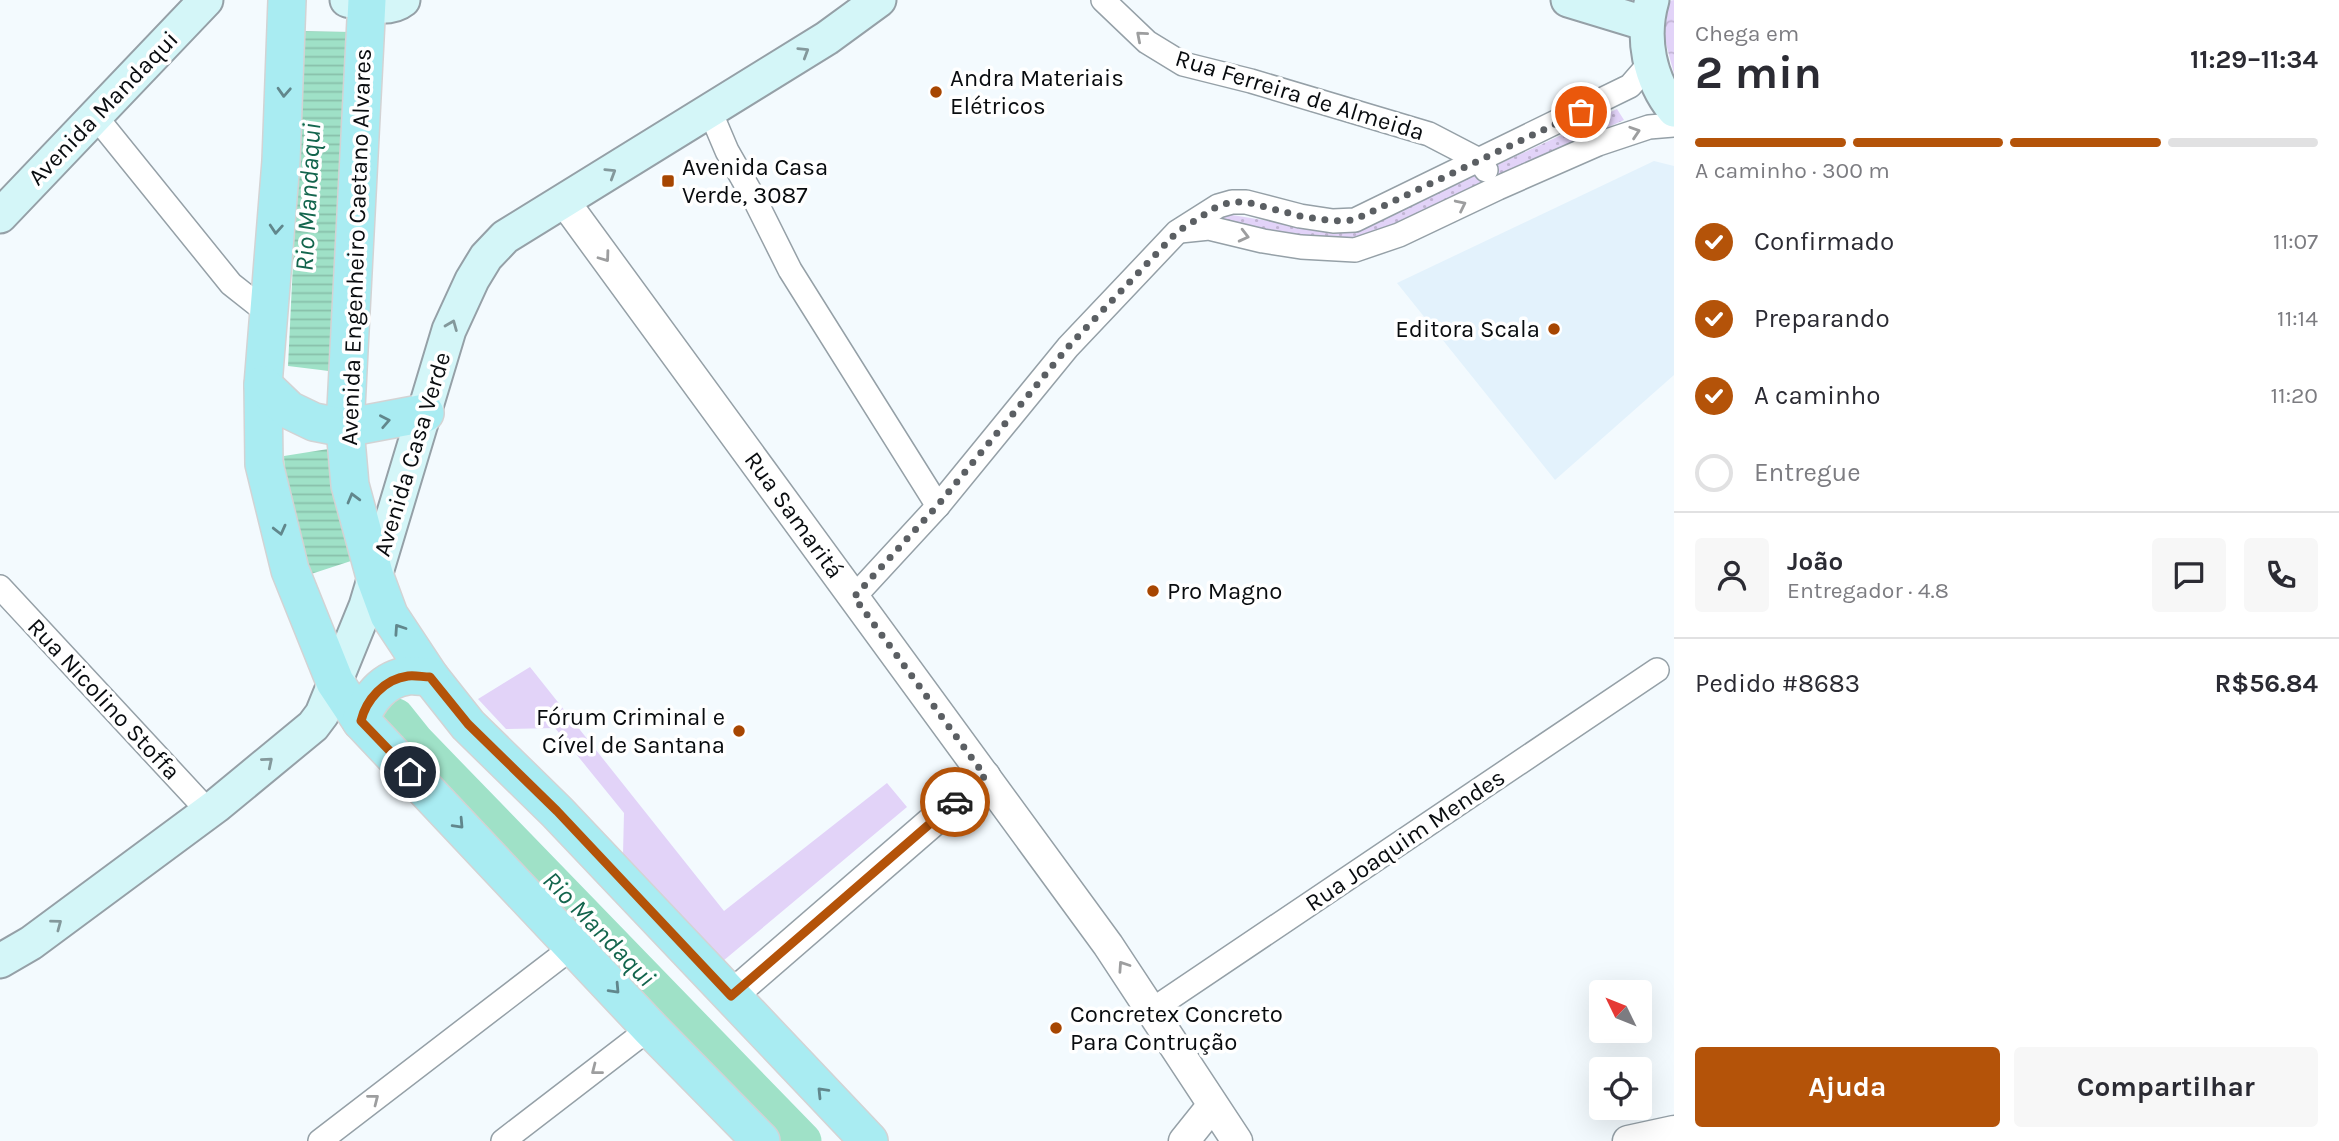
<!DOCTYPE html>
<html lang="pt">
<head>
<meta charset="utf-8">
<style>
  :root { --surface:#fff; --page:#f7f7f7; --text:#2b2b33; --muted:#7c7c81; --line:#e1e1e2; --accent:#b45309 }
  body { margin:0; font-family:Karla,sans-serif; background:var(--page); color:var(--text); height:100vh; display:flex; flex-direction:column; font-size:26px; white-space:nowrap }
  * { box-sizing:border-box; margin:0 }
  p { font-size:23px; color:var(--muted) }
  .icon { flex:none; width:38px; height:38px; fill:none; stroke:currentColor; stroke-width:2; stroke-linecap:round; stroke-linejoin:round }
  .map { position:relative; flex:1; overflow:hidden }
  .details { display:flex; flex-direction:column; background:var(--surface); width:665px }
  .details>* { flex:none }
  .needle { width:46px; rotate:313deg }
  .tools { position:absolute; left:1589px; top:980px; display:grid; gap:14px }
  .tools a { display:grid; place-items:center; width:63px; height:63px; border-radius:7px; background:var(--surface); box-shadow:0 7px 28px #0002; font-size:35px }
  .pin { position:absolute; display:grid; place-items:center; width:60px; height:60px; color:#fff; margin:-30px; border:4px solid #fff; border-radius:50%; box-shadow:0 2px 7px #0007 }
  .courier { position:absolute; display:grid; place-items:center; width:70px; height:70px; margin:-35px; border:5px solid #b45309; border-radius:50%; background:#fff; color:#222; box-shadow:0 2px 9px #0007 }
  .summary em { font-style:normal; font-weight:700 }
  .summary div { display:flex; flex-direction:column-reverse }
  .summary { display:flex; align-items:center; justify-content:space-between; height:119px; padding:0 21px }
  h1 { font-size:46px; font-weight:700; line-height:52px }
  .bar { display:grid; grid-template-columns:repeat(4,1fr); gap:10px 7px; align-content:center; height:84px; padding:0 21px }
  .bar i { height:9px; border-radius:5px; background:var(--line) }
  .bar .selected { background:var(--accent) }
  .bar p { grid-column:span 4 }
  .line { display:flex; align-items:center; gap:18px; padding:0 21px; border-top:2px solid var(--line) }
  .line div { flex:1 }
  .round { display:grid; place-items:center; flex:none; width:74px; height:74px; border-radius:7px; background:var(--page) }
  ol { padding:0 21px; list-style:none }
  li { display:flex; align-items:center; gap:21px; height:77px }
  li p { margin-inline-start:auto }
  li .icon { padding:7px; border-radius:50%; background:var(--accent); color:#fff; stroke-width:4 }
  li:last-child { color:var(--muted) }
  li i { width:38px; height:38px; border:4px solid var(--line); border-radius:50% }
  .action { display:flex; gap:14px; margin-top:auto; padding:14px 21px }
  .action a { flex:1; height:80px; border-radius:7px; background:var(--accent); color:#fff; font-size:28px; font-weight:700; line-height:80px; text-align:center }
  .action a+a { background:var(--page); color:var(--text) }
  main { display:flex; flex:1; min-height:0 }
  .map>svg:first-child { display:block }
</style>
</head>
<body>
<main>
<div class="map">
<svg width="1674" height="1141" viewBox="0 0 1674 1141">
  <defs>
    <pattern id="grass-dots" width="8" height="8" patternUnits="userSpaceOnUse" patternTransform="scale(1.75)"><rect width="8" height="8" fill="#e2d3f8"/><path d="M2 2h.1M6 6h.1" fill="none" stroke="#c1b4d3" stroke-width="1.8" stroke-linecap="round"/></pattern>
    <pattern id="park-crowns" width="20" height="18" patternUnits="userSpaceOnUse" patternTransform="scale(1.75)"><rect width="20" height="18" fill="#e2d3f8"/><path d="M2 6a3 3 0 1 1 6 0M12 15a3 3 0 1 1 6 0" fill="none" stroke="#c1b4d3"/></pattern>
    <pattern id="water-rules" width="6" height="5" patternUnits="userSpaceOnUse" patternTransform="scale(1.75)"><rect width="6" height="5" fill="#9fe1c7"/><path d="M0 2.5h6" fill="none" stroke="#88c0aa"/></pattern>
  </defs>
  <rect width="100%" height="100%" fill="#f3fafe"/>
  <polygon fill="#e3f2fc" points="1654,161 1674,166 1674,375 1555,480 1397,283"/>
  <polygon fill="url(#grass-dots)" points="1617,109 1624,120 1409,218 1354,240 1301,238 1211,223 1220,213 1305,227 1371,224"/>
  <polygon fill="url(#park-crowns)" points="1674,0 1674,74 1664,36 1669,1"/>
  <polygon fill="#e2d3f8" points="530,667 724,911 887,783 907,807 723,961 623,854 624,813 555,728 506,729 478,699"/>
  <g fill="url(#water-rules)">
    <polygon points="301,31 351,32 329,371 288,366 297,181"/>
    <polygon points="328,449 342,530 354,560 308,575 285,475 284,456"/>
  </g>
  <g fill="none" stroke-linecap="round" stroke-linejoin="round">
    <polyline stroke="#9fe1c7" stroke-width="37" points="396,717 416,742 803,1141"/>
    <g stroke="#95a0a7" stroke-width="26">
      <g id="minor">
        <polyline points="1103,0 1147,42 1183,64 1251,81 1429,134 1479,160 1486,170"/>
        <polyline points="710,111 727,151 756,202 790,270 938,506"/>
        <polyline points="96,117 231,284 269,314"/>
        <polyline points="1180,231 1209,228 1263,241 1301,247 1355,250 1399,235 1498,188 1598,144 1649,127 1674,125"/>
        <polyline points="0,587 208,811"/>
        <polyline points="854,597 938,506 1068,347 1177,232 1218,206 1232,202 1246,202 1300,216 1333,221 1355,220 1630,86 1650,63"/>
        <polyline points="1152,1010 1657,670"/>
        <polyline points="320,1141 574,946"/>
        <polyline points="503,1141 650,1028"/>
      </g>
    </g>
    <g stroke="#95a0a7" stroke-width="33">
      <g id="tertiary">
        <polyline points="564,201 1108,945 1237,1141"/>
        <polyline points="731,996 985,776"/>
        <polyline points="1184,1141 1212,1106"/>
        <polyline points="1628,1141 1674,1131"/>
      </g>
    </g>
    <g stroke="#95a0a7" stroke-width="37">
      <g id="secondary">
        <path d="M 347,0 C 363,4 388,12 403,0"/>
        <polyline points="1568,0 1647,24"/>
        <path d="M 1652,0 C 1641,38 1649,79 1674,110"/>
        <polyline points="0,216 206,0"/>
        <polyline points="0,961 31,943 216,806 313,726 322,714 366,606 449,330 472,280 486,257 505,237 827,38 879,0"/>
      </g>
    </g>
    <g stroke="#d3d3d4" stroke-width="40">
      <g id="primary">
        <polyline points="287,0 281,161 263,385 264,464 290,570 335,682 361,721 650,1028 761,1141"/>
        <polyline points="367,0 345,428 350,485 375,577 389,615 430,677 468,725 557,812 869,1141"/>
        <polyline points="263,385 289,410 314,422 345,428 425,413"/>
        <path d="M 361,721 C 366,700 385,678 408,676 C 415,675 423,677 430,677"/>
      </g>
    </g>
    <use href="#minor" stroke="#fff" stroke-width="23"/>
    <use href="#tertiary" stroke="#fff" stroke-width="30"/>
    <use href="#secondary" stroke="#d4f6f8" stroke-width="33"/>
    <use href="#primary" stroke="#a9ecf2" stroke-width="37"/>
  </g>
  <defs><path id="oneway-chevron" d="M-2-3.5L2.5 0L-2 3.5" fill="none" stroke-width="1.6" stroke-linecap="round" stroke-linejoin="round" transform="scale(1.75)"/></defs>
  <g stroke="#9d9e9f">
    <use href="#oneway-chevron" transform="translate(1141 36) rotate(-139)"/>
    <use href="#oneway-chevron" transform="translate(1635 132) rotate(-18)"/>
    <use href="#oneway-chevron" transform="translate(1461 205) rotate(-26)"/>
    <use href="#oneway-chevron" transform="translate(1244 236) rotate(14)"/>
    <use href="#oneway-chevron" transform="translate(605 257) rotate(54)"/>
    <use href="#oneway-chevron" transform="translate(1123 966) rotate(-124)"/>
    <use href="#oneway-chevron" transform="translate(596 1070) rotate(142)"/>
    <use href="#oneway-chevron" transform="translate(374 1099) rotate(-38)"/>
  </g>
  <g stroke="#83989b">
    <use href="#oneway-chevron" transform="translate(804 52) rotate(-32)"/>
    <use href="#oneway-chevron" transform="translate(611 173) rotate(-32)"/>
    <use href="#oneway-chevron" transform="translate(452 325) rotate(-68)"/>
    <use href="#oneway-chevron" transform="translate(268 762) rotate(-40)"/>
    <use href="#oneway-chevron" transform="translate(57 924) rotate(-37)"/>
  </g>
  <g stroke="#61878c">
    <use href="#oneway-chevron" transform="translate(284 92) rotate(93)"/>
    <use href="#oneway-chevron" transform="translate(276 229) rotate(94)"/>
    <use href="#oneway-chevron" transform="translate(385 421) rotate(-11)"/>
    <use href="#oneway-chevron" transform="translate(353 498) rotate(-105)"/>
    <use href="#oneway-chevron" transform="translate(280 530) rotate(76)"/>
    <use href="#oneway-chevron" transform="translate(399 629) rotate(-124)"/>
    <use href="#oneway-chevron" transform="translate(459 824) rotate(47)"/>
    <use href="#oneway-chevron" transform="translate(615 989) rotate(47)"/>
    <use href="#oneway-chevron" transform="translate(822 1092) rotate(-134)"/>
  </g>
  <g fill="none" stroke-linecap="round" stroke-linejoin="round">
    <polyline stroke="#5b5f63" stroke-width="7" stroke-dasharray="0 12.6" points="955,802 985,776 854,597 937,506 1068,347 1177,232 1218,206 1232,202 1246,202 1300,216 1333,221 1354,220 1581,112"/>
    <path stroke="#b45309" stroke-width="9" d="M 410,772 L 361,721 C 366,700 384,679 408,676 C 415,675 423,677 430,677 L 468,724 L 557,811 L 731,996 L 955,802"/>
  </g>
  <g fill="#a74601" stroke="#fff" stroke-width="2.5">
    <circle cx="936" cy="92" r="7"/>
    <rect x="661" y="174" width="14" height="14" rx="3.5"/>
    <circle cx="1554" cy="329" r="7"/>
    <circle cx="1153" cy="591" r="7"/>
    <circle cx="739" cy="731" r="7"/>
    <circle cx="1056" cy="1028" r="7"/>
  </g>
  <g text-anchor="middle" dominant-baseline="central" stroke-width="7" stroke-linejoin="round" paint-order="stroke">
    <g font-size="24" fill="#090c0f" stroke="#fff" text-anchor="start">
      <text x="950" y="78">Andra Materiais<tspan x="950" dy="28">Elétricos</tspan></text>
      <text x="682" y="167">Avenida Casa<tspan x="682" dy="28">Verde, 3087</tspan></text>
      <text x="1540" y="329" text-anchor="end">Editora Scala</text>
      <text x="1167" y="591">Pro Magno</text>
      <text x="725" y="717" text-anchor="end">Fórum Criminal e<tspan x="725" dy="28">Cível de Santana</tspan></text>
      <text x="1070" y="1014">Concretex Concreto<tspan x="1070" dy="28">Para Contrução</tspan></text>
    </g>
    <g font-size="24" fill="#090c0f" stroke="#fff">
      <text transform="translate(1300 95) rotate(17)">Rua Ferreira de Almeida</text>
      <text transform="translate(103 108) rotate(-46)">Avenida Mandaqui</text>
      <text transform="translate(356 247) rotate(-88)">Avenida Engenheiro Caetano Alvares</text>
      <text transform="translate(412 454) rotate(-73)">Avenida Casa Verde</text>
      <text transform="translate(794 515) rotate(54)">Rua Samaritá</text>
      <text transform="translate(104 699) rotate(47)">Rua Nicolino Stoffa</text>
      <text transform="translate(1405 840) rotate(-34)">Rua Joaquim Mendes</text>
    </g>
    <g font-size="26" font-style="italic" fill="#13654d" stroke="#fff">
      <text transform="translate(308 197) rotate(-87)">Rio Mandaqui</text>
      <text transform="translate(599 929) rotate(46)">Rio Mandaqui</text>
    </g>
  </g>
</svg>
<div class="tools">
<a><svg class="needle" viewBox="-14 -14 28 28"><path d="M0-13l5 13h-10z" fill="#e53935"/><path d="M0 13l5-13h-10z" fill="#7c7c81"/></svg></a>
<a><svg class="icon" aria-label="locate" viewBox="0 0 24 24"><circle cx="12" cy="12" r="6"/><path d="M12 2v4M12 18v4M2 12h4M18 12h4"/></svg></a>
</div>
<div class="pin" style="left:1581px;top:112px;background:#ea580c"><svg class="icon" aria-label="bag" viewBox="0 0 24 24"><path d="M5 8h14l-1 12H6zM9 8a3 3 0 0 1 6 0"/></svg></div>
<div class="pin" style="left:410px;top:772px;background:#1f2937"><svg class="icon" aria-label="home" viewBox="0 0 24 24"><path d="M3 11l9-7 9 7M6 9v11h12V9"/></svg></div>
<div class="courier" style="left:955px;top:802px"><svg class="icon" aria-label="car" viewBox="0 0 24 24"><path d="M5 17H2v-5l4-1 3-4h7l3 4 3 1v5h-3M9 17h6M6 11h13"/><circle cx="7" cy="17" r="2"/><circle cx="17" cy="17" r="2"/></svg></div>
</div>
<section class="details">
<div class="summary"><div><h1>2 min</h1><p>Chega em</p></div><em>11:29–11:34</em></div>
<div class="bar"><i class="selected"></i><i class="selected"></i><i class="selected"></i><i></i><p>A caminho · 300 m</p></div>
<ol>
<li><svg class="icon" aria-label="check" viewBox="0 0 24 24"><path d="M5 12l5 5 9-10"/></svg>Confirmado<p>11:07</p></li>
<li><svg class="icon" aria-label="check" viewBox="0 0 24 24"><path d="M5 12l5 5 9-10"/></svg>Preparando<p>11:14</p></li>
<li><svg class="icon" aria-label="check" viewBox="0 0 24 24"><path d="M5 12l5 5 9-10"/></svg>A caminho<p>11:20</p></li>
<li><i></i>Entregue</li>
</ol>
<div class="line" style="height:126px"><a class="round"><svg class="icon" aria-label="person" viewBox="0 0 24 24"><circle cx="12" cy="8" r="4"/><path d="M4 21q1-7 8-7t8 7"/></svg></a><div><b>João</b><p>Entregador · 4.8</p></div><a class="round"><svg class="icon" aria-label="chat" viewBox="0 0 24 24"><path d="M4 5h16v11H9l-5 4z"/></svg></a><a class="round"><svg class="icon" aria-label="phone" viewBox="0 0 24 24"><path d="M5 4h4l2 5-3 2q2 4 5 5l2-3 5 2v4C11 20 4 13 5 4z"/></svg></a></div>
<div class="line" style="height:91px"><div>Pedido #8683</div><b>R$56.84</b></div>
<div class="action"><a>Ajuda</a><a>Compartilhar</a></div>
</section>
</main>
</body>
</html>
